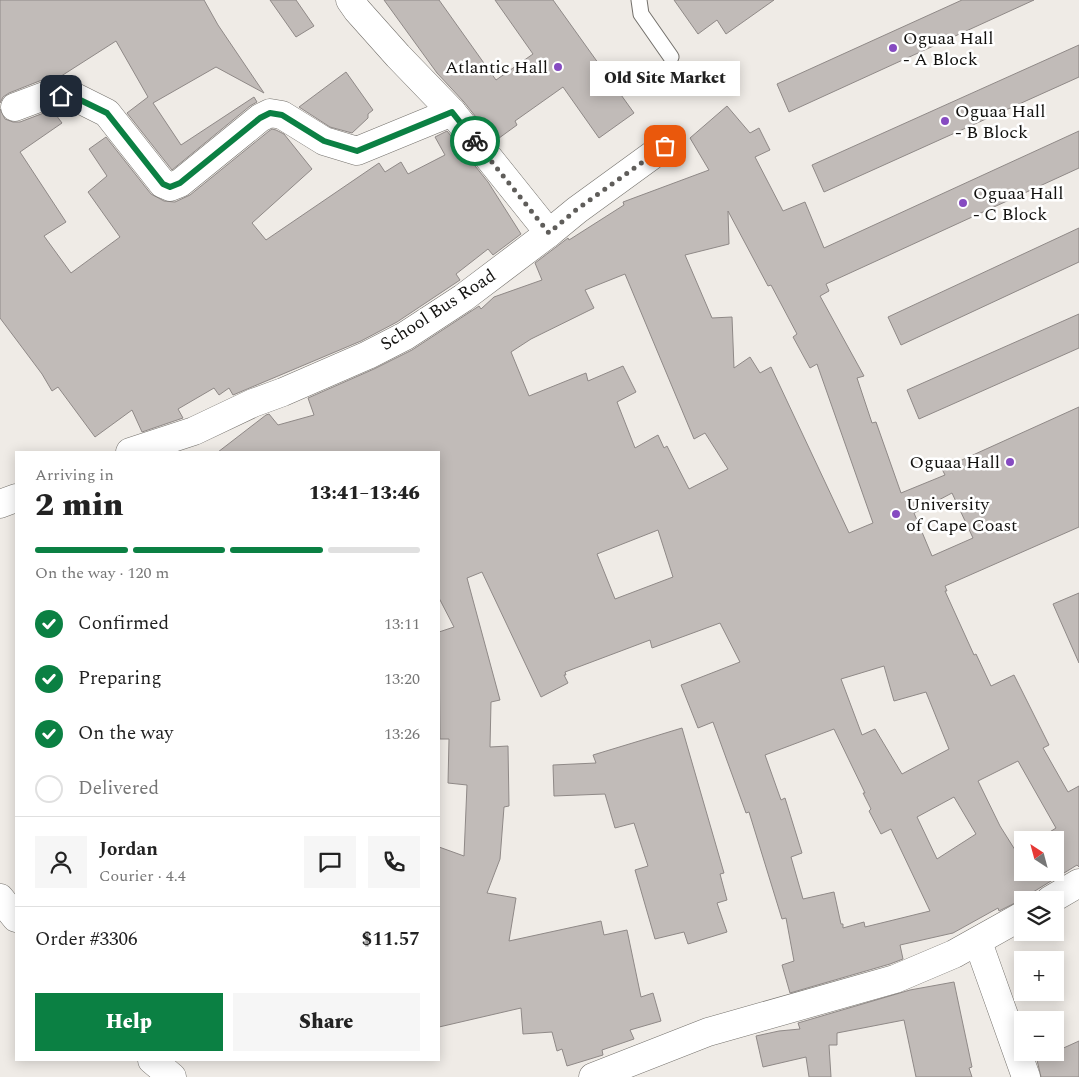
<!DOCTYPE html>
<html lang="en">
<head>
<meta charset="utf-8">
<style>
  :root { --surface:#fff; --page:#f6f6f6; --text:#222; --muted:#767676; --line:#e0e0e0; --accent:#0b8043 }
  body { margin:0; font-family:Spectral,serif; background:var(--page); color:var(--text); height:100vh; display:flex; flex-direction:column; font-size:19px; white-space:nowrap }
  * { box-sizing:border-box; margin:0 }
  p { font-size:16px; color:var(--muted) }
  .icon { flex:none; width:28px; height:28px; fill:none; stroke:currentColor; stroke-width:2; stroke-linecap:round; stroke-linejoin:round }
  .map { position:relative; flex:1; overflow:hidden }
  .panel { position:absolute; left:15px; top:451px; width:425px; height:610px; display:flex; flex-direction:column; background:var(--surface); border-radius:0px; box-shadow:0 2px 12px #0003 }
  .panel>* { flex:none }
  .needle { width:32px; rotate:324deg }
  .controls { position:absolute; left:1014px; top:831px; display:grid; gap:10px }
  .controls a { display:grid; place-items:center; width:50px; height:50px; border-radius:0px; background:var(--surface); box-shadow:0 2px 12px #0003; font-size:25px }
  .pin { position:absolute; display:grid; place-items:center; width:42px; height:42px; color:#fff; margin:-21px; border-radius:10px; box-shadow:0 2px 8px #0006 }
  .courier { position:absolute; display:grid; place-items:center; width:50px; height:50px; margin:-25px; border:4px solid #0b8043; border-radius:50%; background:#fff; color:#222; box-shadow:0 1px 6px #0007 }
  .bubble { position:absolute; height:35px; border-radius:0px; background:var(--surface); box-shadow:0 2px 12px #0003; font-size:16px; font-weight:800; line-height:35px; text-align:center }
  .summary em { font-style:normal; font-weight:800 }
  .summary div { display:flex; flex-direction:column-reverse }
  .summary { display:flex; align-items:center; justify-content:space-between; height:85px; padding:0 20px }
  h1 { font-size:32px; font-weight:800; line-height:38px }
  .bar { display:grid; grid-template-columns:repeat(4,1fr); gap:8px 5px; align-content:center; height:60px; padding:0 20px }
  .bar i { height:6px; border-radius:4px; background:var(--line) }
  .bar .current { background:var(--accent) }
  .bar p { grid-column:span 4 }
  .line { display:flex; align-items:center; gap:12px; padding:0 20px; border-top:1px solid var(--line) }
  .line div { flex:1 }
  .round { display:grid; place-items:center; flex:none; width:52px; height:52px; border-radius:0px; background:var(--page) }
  ol { padding:0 20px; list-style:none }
  li { display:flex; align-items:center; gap:15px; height:55px }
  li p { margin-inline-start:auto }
  li .icon { padding:5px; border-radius:50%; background:var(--accent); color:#fff; stroke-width:4 }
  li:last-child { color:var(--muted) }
  li i { width:28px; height:28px; border:2px solid var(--line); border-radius:50% }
  .button { display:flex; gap:10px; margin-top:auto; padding:10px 20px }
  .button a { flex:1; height:58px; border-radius:0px; background:var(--accent); color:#fff; font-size:20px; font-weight:800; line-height:58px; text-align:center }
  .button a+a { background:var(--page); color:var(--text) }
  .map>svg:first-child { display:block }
</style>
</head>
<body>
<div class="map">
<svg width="1079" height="1077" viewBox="0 0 1079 1077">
  <rect width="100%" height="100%" fill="#efebe6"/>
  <g fill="#c1bbb8" stroke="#8f8987" fill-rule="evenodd">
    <polygon points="0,0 204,0 218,25 264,93 216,67 153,103 181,145 254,97 257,102 250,106 172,170 127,113 148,97 116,41 55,80 42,80 9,93 3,97 0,103"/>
    <polygon points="270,0 296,0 314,26 296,37"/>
    <polygon points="384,0 439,0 496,80 533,54 495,0 553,0 634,113 599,138 563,87 515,121 517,125 495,141 464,102 437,73"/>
    <polygon points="674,0 774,0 726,34 717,20 698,34"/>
    <polygon points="962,0 1034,0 789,112 777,84"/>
    <polygon points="1079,45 1079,77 824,192 812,165"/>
    <polygon points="346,72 373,110 368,114 368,118 352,133 330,127 299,107"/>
    <path d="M 727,106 L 750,133 L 759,128 L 770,150 L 755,157 L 783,211 L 805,202 L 824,248 L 1079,131 L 1079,168 L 826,284 L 829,291 L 820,296 L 864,376 L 857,378 L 872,423 L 876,422 L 901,493 L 945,475 L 942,469 L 1079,407 L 1079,527 L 945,586 L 947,591 L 945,591 L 974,655 L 976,654 L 991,686 L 1014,675 L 1049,745 L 1043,748 L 1068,792 L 1079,786 L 1079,867 L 1077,865 L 1017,902 L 999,911 L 998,908 L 953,933 L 900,945 L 903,959 L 890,964 L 790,993 L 782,965 L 794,961 L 786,918 L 782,919 L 749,812 L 746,813 L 713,722 L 698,728 L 681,685 L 740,662 L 720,623 L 652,648 L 650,640 L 565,672 L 566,675 L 564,675 L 568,683 L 541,697 L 482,572 L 467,578 L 500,700 L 491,702 L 490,747 L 508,746 L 509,806 L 504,807 L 500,859 L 487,893 L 516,898 L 509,941 L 601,921 L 604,935 L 627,930 L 641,997 L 653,993 L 661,1021 L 630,1030 L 634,1039 L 602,1050 L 603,1055 L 567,1066 L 562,1049 L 557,1051 L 552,1032 L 523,1034 L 521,1008 L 439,1027 L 439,847 L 464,856 L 467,785 L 448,783 L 449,739 L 440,739 L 439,632 L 454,627 L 439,598 L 439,452 L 218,452 L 266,415 L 269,414 L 278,425 L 314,415 L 308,398 L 374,369 L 412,350 L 479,306 L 481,309 L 494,297 L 542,280 L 535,263 L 568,238 L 569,240 L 624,205 L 623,202 L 709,170 L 690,138 ZM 728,211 L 768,286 L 771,285 L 797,334 L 793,337 L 810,368 L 817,364 L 873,523 L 849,533 L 771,367 L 760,373 L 750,357 L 734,368 L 732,317 L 712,318 L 685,255 L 729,244 ZM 625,274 L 694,439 L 705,433 L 728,469 L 689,489 L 667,446 L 664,448 L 658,435 L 635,448 L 617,402 L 636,392 L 623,366 L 588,381 L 586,373 L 529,396 L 511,352 L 531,339 L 594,308 L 585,290 ZM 952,493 L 973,538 L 932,556 L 914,513 ZM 658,530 L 673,577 L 615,599 L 597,554 ZM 884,666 L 894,701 L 926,692 L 949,749 L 902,774 L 875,729 L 862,735 L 841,679 ZM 834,729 L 865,793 L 863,793 L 871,809 L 869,811 L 881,834 L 891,829 L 930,911 L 865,927 L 864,922 L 843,928 L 843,924 L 841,924 L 834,892 L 803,899 L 791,857 L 802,853 L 785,798 L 781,800 L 765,755 ZM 1018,761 L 1056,828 L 1037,840 L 1055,840 L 1055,872 L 1022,872 L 1022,850 L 1017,853 L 1000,826 L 978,781 ZM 954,797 L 976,834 L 937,859 L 917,817 Z"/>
    <polygon points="0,109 5,119 13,122 20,122 49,111 53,111 62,123 20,152 66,222 44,236 71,273 120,237 88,192 107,176 89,149 106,137 151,194 164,201 175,202 190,195 269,131 272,129 276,130 284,134 312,169 252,223 266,240 379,163 385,172 401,162 408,174 445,155 435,137 447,131 488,182 521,234 493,255 488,249 456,274 460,280 397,322 361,341 233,395 229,388 219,395 214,388 178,409 183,418 142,432 132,410 95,437 58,387 52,391 42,374 0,318"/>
    <polygon points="1079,228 1079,262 901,345 888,317"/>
    <polygon points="1079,314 1079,348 919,419 907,390"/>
    <polygon points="1079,593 1079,663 1053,604"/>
    <polygon points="682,728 724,873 720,874 727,900 717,903 727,932 688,944 684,932 655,939 635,870 648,866 634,823 615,828 605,794 554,796 553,765 596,763 593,755"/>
    <polygon points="954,982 972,1067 969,1068 972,1077 916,1077 904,1020 837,1033 837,1045 829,1045 831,1077 809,1077 806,1057 763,1067 756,1036 779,1031 800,1029 798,1023 910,990"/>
    <polygon points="1079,1041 1079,1077 1041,1077 1037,1060"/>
  </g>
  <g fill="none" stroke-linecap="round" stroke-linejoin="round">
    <g stroke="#74716c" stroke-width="17">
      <polyline id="service" points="639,0 641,14 671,57"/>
    </g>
    <g stroke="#74716c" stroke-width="29">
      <g id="minor">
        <polyline points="350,0 357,10 398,56 452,112 549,233"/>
        <polyline points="15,107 47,95 75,97 107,113 163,184 170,187 180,183 260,118 270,113 282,115 324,141 357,151 452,112"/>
        <polyline points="130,452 194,431 253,403 283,392 368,355 405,336 463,298 549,233 577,210 665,146"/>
        <polyline points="0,504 16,498"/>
        <polyline points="0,898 16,918"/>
        <polyline points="1050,900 1079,883"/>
        <polyline points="978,942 1026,1077"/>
        <polyline points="152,1060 172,1077"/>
        <polyline points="593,1077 708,1032 895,979 954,954 1022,916"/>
      </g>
    </g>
    <use href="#service" stroke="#fff" stroke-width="15"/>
    <use href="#minor" stroke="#fff" stroke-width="28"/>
  </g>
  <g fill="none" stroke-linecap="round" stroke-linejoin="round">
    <polyline stroke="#5f5d5a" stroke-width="5" stroke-dasharray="0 9" points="475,141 549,233 576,210 665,146"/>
    <polyline stroke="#0b8043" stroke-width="6" points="61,96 74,97 107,113 163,184 170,187 180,183 260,118 270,113 282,115 324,141 357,151 452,112 475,141"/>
  </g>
  <g fill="#864bc1" stroke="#fff" stroke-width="2">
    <circle cx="893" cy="48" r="5"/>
    <circle cx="558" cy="67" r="5"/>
    <circle cx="945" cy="121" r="5"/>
    <circle cx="963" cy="203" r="5"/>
    <circle cx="1010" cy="462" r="5"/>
    <circle cx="896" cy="514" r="5"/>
  </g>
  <g text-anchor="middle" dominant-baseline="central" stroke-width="5" stroke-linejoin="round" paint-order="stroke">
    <g font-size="18" fill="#12110f" stroke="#fff" text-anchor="start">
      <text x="903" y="38">Oguaa Hall<tspan x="903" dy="21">- A Block</tspan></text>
      <text x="548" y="67" text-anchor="end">Atlantic Hall</text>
      <text x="955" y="111">Oguaa Hall<tspan x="955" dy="21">- B Block</tspan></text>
      <text x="973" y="193">Oguaa Hall<tspan x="973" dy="21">- C Block</tspan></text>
      <text x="1000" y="462" text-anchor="end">Oguaa Hall</text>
      <text x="906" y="504">University<tspan x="906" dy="21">of Cape Coast</tspan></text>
    </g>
    <g font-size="18" fill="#12110f" stroke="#fff">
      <text transform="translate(438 310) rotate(-33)">School Bus Road</text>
    </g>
  </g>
</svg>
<div class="controls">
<a><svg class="needle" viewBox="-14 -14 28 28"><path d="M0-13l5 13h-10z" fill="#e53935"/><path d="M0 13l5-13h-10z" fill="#767676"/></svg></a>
<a><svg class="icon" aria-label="layers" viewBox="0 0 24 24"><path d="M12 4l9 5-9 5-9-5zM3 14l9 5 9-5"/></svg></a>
<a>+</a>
<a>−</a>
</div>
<div class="pin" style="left:665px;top:146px;background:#ea580c"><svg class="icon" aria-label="bag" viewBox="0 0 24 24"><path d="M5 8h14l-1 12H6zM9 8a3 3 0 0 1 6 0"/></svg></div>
<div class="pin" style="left:61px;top:96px;background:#1f2937"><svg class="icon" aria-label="home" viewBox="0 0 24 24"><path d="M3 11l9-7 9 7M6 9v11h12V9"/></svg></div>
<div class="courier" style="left:475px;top:141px"><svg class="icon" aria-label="bike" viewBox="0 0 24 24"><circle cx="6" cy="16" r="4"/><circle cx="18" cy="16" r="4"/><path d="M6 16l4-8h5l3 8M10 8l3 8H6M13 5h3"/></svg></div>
<div class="bubble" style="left:590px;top:61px;width:150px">Old Site Market</div>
<section class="panel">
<div class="summary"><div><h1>2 min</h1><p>Arriving in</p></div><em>13:41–13:46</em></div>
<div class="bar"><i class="current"></i><i class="current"></i><i class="current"></i><i></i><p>On the way · 120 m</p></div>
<ol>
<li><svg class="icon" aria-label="check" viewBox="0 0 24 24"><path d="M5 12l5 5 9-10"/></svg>Confirmed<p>13:11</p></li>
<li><svg class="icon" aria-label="check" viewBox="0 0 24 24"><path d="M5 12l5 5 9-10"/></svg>Preparing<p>13:20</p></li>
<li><svg class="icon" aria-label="check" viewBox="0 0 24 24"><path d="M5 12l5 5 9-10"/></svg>On the way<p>13:26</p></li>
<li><i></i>Delivered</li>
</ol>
<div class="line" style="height:90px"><a class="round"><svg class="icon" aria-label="person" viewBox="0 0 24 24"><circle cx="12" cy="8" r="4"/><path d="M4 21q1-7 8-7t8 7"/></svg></a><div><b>Jordan</b><p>Courier · 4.4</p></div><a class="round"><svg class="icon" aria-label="chat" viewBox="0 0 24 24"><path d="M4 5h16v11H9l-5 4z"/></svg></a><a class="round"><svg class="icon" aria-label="phone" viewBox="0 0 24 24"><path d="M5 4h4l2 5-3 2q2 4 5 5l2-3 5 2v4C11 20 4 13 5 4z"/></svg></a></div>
<div class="line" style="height:65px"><div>Order #3306</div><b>$11.57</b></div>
<div class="button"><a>Help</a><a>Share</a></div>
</section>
</div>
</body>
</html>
